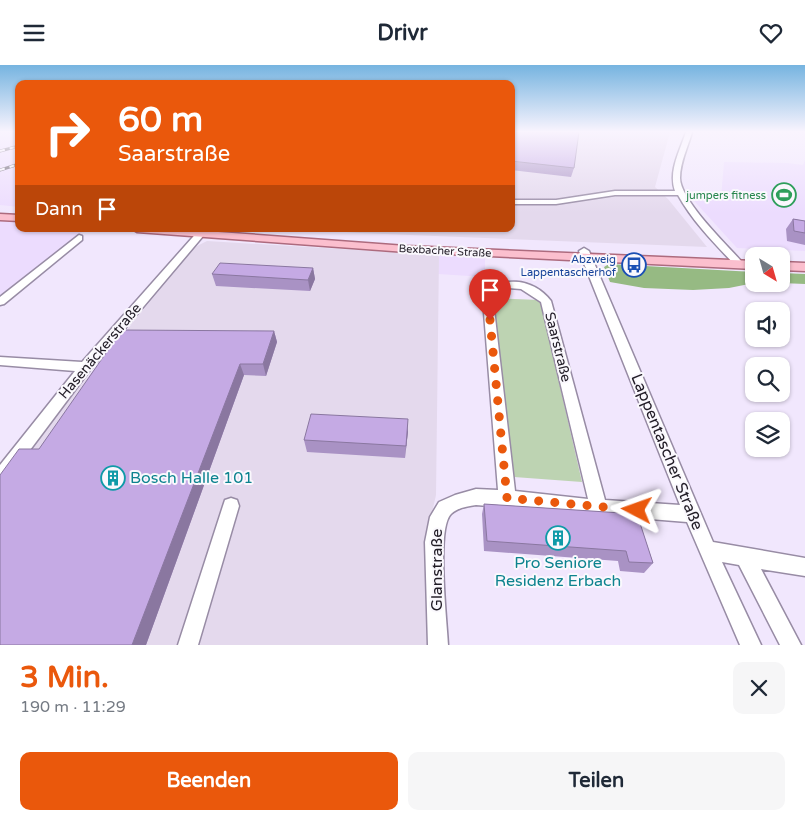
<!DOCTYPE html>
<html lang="de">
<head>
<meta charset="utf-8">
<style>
  :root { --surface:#fff; --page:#f6f6f7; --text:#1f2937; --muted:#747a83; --accent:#ea580c }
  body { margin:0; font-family:"Varela Round",sans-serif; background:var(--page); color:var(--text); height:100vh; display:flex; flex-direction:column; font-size:19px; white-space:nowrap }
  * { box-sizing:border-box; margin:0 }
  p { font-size:16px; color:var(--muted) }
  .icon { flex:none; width:28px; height:28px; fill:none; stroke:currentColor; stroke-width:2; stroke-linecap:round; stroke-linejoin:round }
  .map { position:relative; height:580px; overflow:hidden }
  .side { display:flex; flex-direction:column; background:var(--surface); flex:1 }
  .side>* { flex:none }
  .top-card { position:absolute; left:15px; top:15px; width:500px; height:152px; border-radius:10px; box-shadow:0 1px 4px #0004; background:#ea580c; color:#fff; overflow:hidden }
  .needle { width:32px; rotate:143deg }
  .fabs { position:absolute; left:745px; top:182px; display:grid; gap:10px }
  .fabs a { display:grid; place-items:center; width:45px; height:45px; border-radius:10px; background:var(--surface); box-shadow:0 1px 4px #0004; font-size:25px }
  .pin { position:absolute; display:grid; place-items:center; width:42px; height:42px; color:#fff; margin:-51px -21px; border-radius:50% 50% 50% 0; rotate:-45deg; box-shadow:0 0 5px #0007 }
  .pin .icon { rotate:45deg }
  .me { position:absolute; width:55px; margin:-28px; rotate:274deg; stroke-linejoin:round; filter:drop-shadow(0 0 4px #0008) }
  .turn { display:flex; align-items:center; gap:18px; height:105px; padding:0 20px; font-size:22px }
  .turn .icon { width:65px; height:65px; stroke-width:2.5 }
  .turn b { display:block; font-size:35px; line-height:42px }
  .then { display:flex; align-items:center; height:48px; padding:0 20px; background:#0003; gap:10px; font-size:19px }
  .round { display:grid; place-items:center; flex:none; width:52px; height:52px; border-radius:10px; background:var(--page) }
  .overview { display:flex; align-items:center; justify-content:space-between; height:85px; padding:0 20px }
  h1 { font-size:30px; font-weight:800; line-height:38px; color:var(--accent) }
  .primary-button { display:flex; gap:10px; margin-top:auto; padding:10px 20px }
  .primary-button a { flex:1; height:58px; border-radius:10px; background:var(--accent); color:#fff; font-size:20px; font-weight:800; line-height:58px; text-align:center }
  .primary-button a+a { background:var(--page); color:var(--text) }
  header { display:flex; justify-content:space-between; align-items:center; height:65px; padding:0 20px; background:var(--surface); font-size:22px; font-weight:800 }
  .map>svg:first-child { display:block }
  .built { fill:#ecdcfe }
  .industrial { fill:#e4d9ed }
  .green { fill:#bdd3b2 }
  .forest { fill:#96ba83 }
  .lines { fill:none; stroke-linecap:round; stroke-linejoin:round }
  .minor-casing { stroke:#988ca5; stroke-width:3 }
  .major-casing { stroke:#ad6b7e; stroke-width:3 }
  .minor { fill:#fff; fill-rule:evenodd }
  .major { fill:#fbbfce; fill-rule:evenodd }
  .rail-casing { stroke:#554f5c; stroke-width:3 }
  .rail { stroke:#faf8fd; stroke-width:2; stroke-dasharray:5; stroke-linecap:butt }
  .wall { fill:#a992c4 }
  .shaded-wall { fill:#8a77a0 }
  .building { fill:#c5aae4; stroke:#8a77a0 }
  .route { stroke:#ea580c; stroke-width:9; stroke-dasharray:0 16.2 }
  .labels { text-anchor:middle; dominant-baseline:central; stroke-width:4; stroke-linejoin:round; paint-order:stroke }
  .far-leisure-label { font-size:11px; fill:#27864d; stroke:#faf8fd; text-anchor:end }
  .far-street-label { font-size:11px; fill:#211c26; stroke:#faf8fd }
  .far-transit-label { font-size:11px; fill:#164399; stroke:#faf8fd; text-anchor:end }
  .street-label { font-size:14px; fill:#211c26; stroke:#faf8fd }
  .near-street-label { font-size:16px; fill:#211c26; stroke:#faf8fd }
  .near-culture-label { font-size:16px; fill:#0d838f; stroke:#faf8fd; text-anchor:start }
</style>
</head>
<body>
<header><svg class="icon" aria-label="menu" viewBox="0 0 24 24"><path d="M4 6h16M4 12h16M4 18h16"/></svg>Drivr<svg class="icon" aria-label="heart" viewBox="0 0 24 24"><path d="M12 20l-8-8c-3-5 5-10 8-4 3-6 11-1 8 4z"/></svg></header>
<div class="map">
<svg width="805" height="580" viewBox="0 0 805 580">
  <rect width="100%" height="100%" fill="#f1e7fd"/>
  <path class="built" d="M 0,67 L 19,67 L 19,142 L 0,140 Z
    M 805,95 L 805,186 L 737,183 L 686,127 L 721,133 L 724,97 L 787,98 L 803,100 Z
    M 0,156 L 19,158 L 19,164 L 86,164 L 0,232 Z
    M 439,190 L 485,192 L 485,212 L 438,209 Z"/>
  <path class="industrial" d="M 511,67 L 670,67 L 655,122 L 668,134 L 707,182 L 360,168 L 304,164 L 511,164 Z
    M 207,176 L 439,190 L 436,430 L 429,461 L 430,580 L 0,580 L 0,426 L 50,358 L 195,182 Z"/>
  <path class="green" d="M 493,233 L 540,235 L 582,417 L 514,412 Z"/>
  <path class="forest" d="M 609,199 L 754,207 L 754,218 L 729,223 L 693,225 L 644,223 L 610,217 L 604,202 Z
    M 781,208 L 805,209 L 805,219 L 781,218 Z"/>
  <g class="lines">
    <g class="minor-casing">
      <path id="minor" d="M 686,67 L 692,67 C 688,82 680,97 680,113 C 680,135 727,180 742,197 L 742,201 L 736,201 C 715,179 693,157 678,130 L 615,130 L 556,139 L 511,139 L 511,135 L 556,135 L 615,126 L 675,126 C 668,106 680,86 686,67 Z
        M 200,164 L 209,164 L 90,305 L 6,417 L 0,419 L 0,400 L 75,306 L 0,300 L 0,292 L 82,297 Z
        M 79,170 L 82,171 L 82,175 L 4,239 L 0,240 L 0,232 Z
        M 584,183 L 589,186 L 713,477 L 805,493 L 805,511 L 761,504 L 801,580 L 780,580 L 739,500 L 722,497 L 761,580 L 740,580 L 687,457 L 476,440 C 468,441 457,443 451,449 C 436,464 447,556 448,580 L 428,580 L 425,477 L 430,452 L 439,437 L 455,430 L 476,424 L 498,425 L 483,235 C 498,208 534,213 551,236 L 605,435 L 680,440 L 579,186 ZM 507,223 L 521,224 L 541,237 L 588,434 L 515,426 L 493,235 L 497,229 Z
        M 231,433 L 237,435 L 239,441 L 198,580 L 178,580 L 223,441 L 225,435 Z"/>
    </g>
    <g class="major-casing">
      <path id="major" d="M 0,149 L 19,150 L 19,156 L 0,155 Z
        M 132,164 L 177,164 L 406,181 L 754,196 L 754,204 L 406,187 L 137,167 Z
        M 781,197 L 805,198 L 805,206 L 781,205 Z"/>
    </g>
    <use href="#minor" class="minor"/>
    <use href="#major" class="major"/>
    <g class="rail-casing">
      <path id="rail" d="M 0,86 L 19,81
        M 0,105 L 19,99"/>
    </g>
    <use href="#rail" class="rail"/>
  </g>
  <path class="wall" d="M 511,67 L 574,103 L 571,112 L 511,105 Z
    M 793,154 L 805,156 L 805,180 L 787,176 L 786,164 Z
    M 313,203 L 315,214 L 310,226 L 216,221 L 212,209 Z
    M 274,266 L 277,277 L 266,311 L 244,310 L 146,580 L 0,580 L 39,384 Z
    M 408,366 L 405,393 L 307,387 L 304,375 Z
    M 484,439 L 637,449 L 653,498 L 644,508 L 620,506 L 618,496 L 484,486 L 482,449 Z"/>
  <path class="shaded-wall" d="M 313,203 L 315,214 L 310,226 L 308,215 Z
    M 274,266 L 277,277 L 266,311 L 263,299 Z
    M 240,299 L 244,310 L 146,580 L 132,580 Z
    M 408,354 L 408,366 L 405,393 L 406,381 Z"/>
  <path class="building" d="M 511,67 L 579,67 L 574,103 L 511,96 Z
    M 793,154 L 805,156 L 805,168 L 794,166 Z
    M 220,198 L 313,203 L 308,215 L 212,209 Z
    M 122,265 L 274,266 L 263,299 L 240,299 L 132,580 L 0,580 L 0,410 L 19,384 L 39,384 Z
    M 311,349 L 408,354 L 406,381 L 304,375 Z
    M 484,439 L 637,449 L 653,498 L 629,497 L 626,486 L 487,476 Z"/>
  <linearGradient id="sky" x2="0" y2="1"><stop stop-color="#76b4e0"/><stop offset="0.45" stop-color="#f9f4fe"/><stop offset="1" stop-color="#f9f4fe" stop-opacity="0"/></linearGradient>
  <rect width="805" height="148" fill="url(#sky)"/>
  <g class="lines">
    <path class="route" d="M 490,255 L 507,433 L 637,445"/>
  </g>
  <defs>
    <g id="stadium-ring" transform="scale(1.25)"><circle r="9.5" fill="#faf8fd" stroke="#2e9e5b" stroke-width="1.5"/><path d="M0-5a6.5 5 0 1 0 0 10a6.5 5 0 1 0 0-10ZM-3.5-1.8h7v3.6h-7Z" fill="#2e9e5b"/></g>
    <g id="bus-ring" transform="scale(1.25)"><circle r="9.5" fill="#faf8fd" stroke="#1a4fb4" stroke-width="1.5"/><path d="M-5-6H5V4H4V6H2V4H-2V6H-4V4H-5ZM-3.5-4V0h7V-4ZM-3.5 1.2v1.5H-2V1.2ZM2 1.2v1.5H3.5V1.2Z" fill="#1a4fb4"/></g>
    <g id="building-ring" transform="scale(1.25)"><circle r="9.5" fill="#faf8fd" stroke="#0f9aa8" stroke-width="1.5"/><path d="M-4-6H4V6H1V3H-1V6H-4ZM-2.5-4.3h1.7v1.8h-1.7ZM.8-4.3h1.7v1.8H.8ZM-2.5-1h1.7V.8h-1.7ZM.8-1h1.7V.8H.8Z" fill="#0f9aa8"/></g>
  </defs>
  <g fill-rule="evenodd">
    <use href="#stadium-ring" x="784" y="130"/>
    <use href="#bus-ring" x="634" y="200"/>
    <use href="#building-ring" x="113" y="413"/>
    <use href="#building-ring" x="558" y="473"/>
  </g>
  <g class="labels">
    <g class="far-leisure-label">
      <text x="766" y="130">jumpers fitness</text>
    </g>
    <g class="far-street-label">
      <text transform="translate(445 186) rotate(3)">Bexbacher Straße</text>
    </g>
    <g class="far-transit-label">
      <text x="616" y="194">Abzweig<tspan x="616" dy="13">Lappentascherhof</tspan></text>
    </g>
    <g class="street-label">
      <text transform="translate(558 282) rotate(76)">Saarstraße</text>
      <text transform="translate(100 286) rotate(-50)">Hasenäckerstraße</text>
    </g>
    <g class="near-street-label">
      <text transform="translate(667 387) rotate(68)">Lappentascher Straße</text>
      <text transform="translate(437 505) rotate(-90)">Glanstraße</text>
    </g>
    <g class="near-culture-label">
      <text x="130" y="413">Bosch Halle 101</text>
      <text x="558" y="498" text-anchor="middle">Pro Seniore<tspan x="558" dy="18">Residenz Erbach</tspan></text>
    </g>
  </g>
</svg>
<div class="fabs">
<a><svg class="needle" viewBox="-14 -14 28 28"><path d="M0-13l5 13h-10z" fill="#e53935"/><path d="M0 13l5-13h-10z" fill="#747a83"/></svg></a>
<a><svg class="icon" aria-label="sound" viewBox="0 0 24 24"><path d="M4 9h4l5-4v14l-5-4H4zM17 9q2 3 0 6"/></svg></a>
<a><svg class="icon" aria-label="search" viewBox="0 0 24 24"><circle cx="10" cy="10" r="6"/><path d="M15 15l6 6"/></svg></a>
<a><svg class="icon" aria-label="layers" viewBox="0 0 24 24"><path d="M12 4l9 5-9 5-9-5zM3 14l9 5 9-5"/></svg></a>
</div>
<div class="pin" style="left:490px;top:255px;background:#d93025"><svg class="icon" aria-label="arrive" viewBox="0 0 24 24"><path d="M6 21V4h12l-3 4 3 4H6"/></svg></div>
<svg class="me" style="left:637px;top:445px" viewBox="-20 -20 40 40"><path d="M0-17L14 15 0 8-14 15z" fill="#ea580c" stroke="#fff" stroke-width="4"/></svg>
<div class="top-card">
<div class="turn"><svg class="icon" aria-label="right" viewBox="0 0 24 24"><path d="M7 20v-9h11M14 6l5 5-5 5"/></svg><div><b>60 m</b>Saarstraße</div></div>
<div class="then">Dann<svg class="icon" aria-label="arrive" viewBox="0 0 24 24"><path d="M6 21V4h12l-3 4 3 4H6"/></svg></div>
</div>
</div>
<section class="side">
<div class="overview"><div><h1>3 Min.</h1><p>190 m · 11:29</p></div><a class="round"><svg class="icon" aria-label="close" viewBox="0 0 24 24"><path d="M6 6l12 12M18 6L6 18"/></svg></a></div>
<div class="primary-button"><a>Beenden</a><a>Teilen</a></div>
</section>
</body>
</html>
